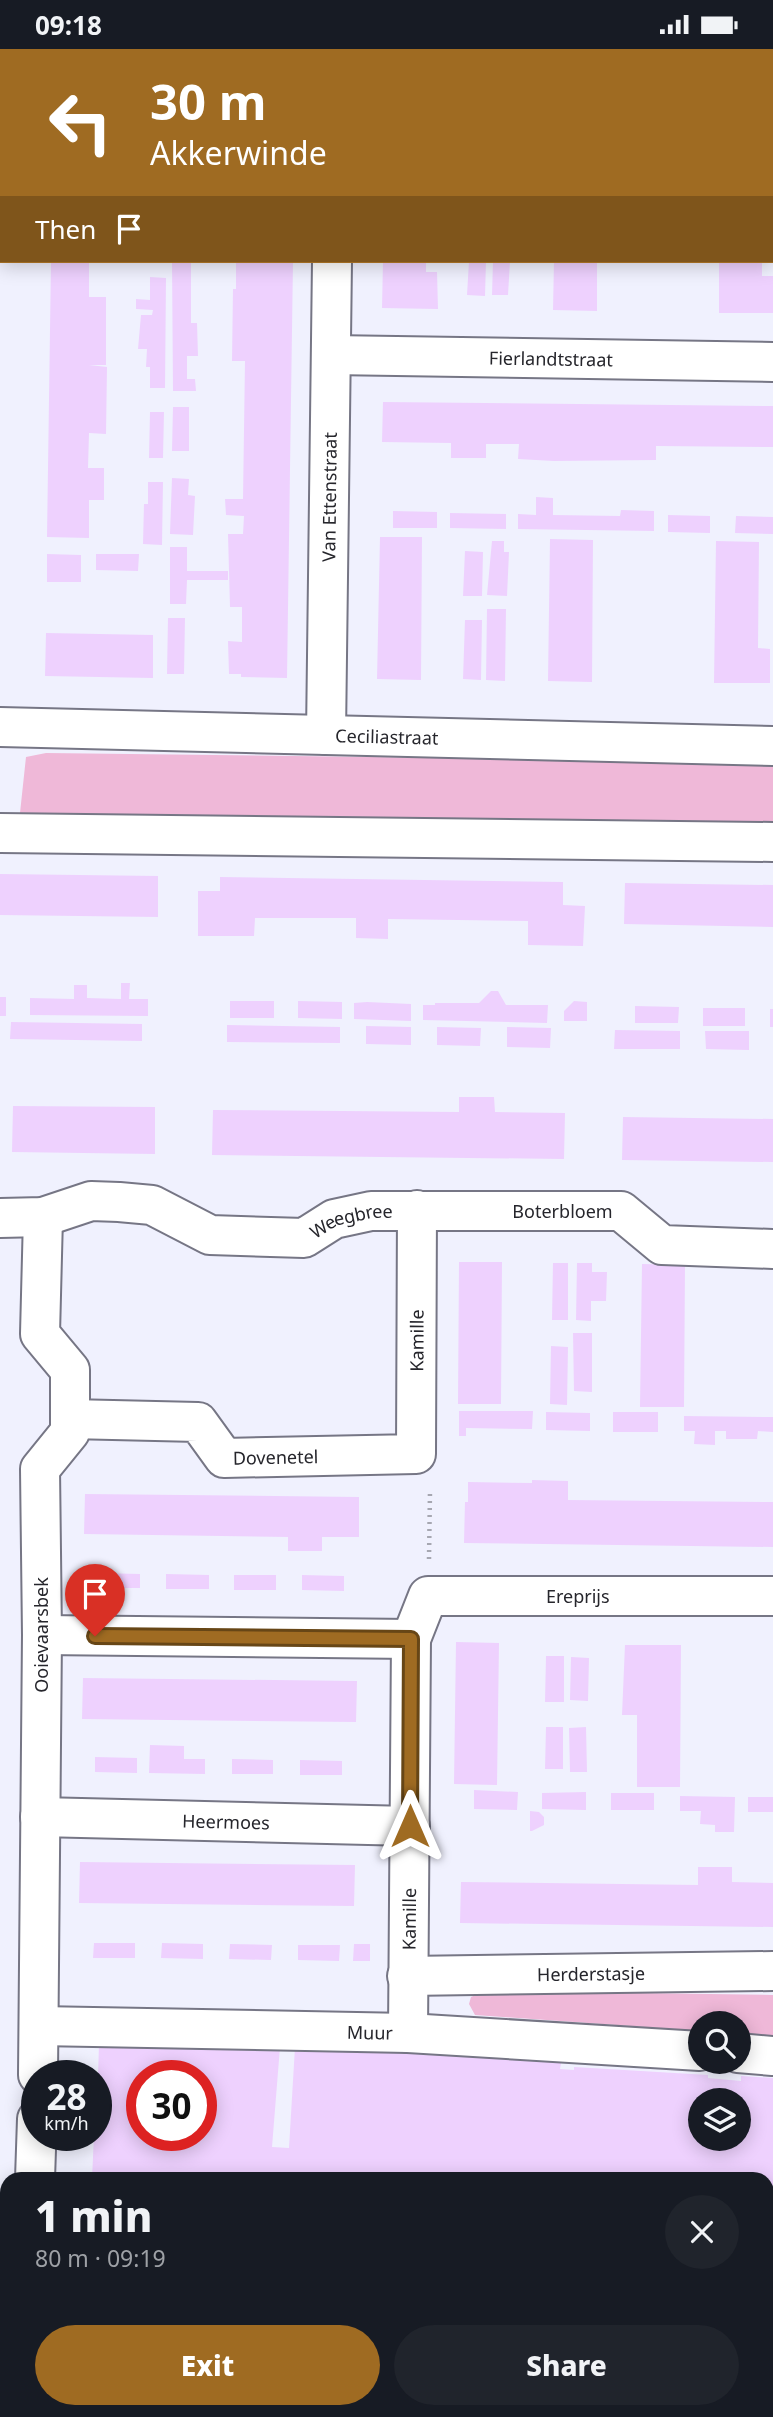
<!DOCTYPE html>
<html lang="en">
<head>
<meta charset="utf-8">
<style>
  :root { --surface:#171b24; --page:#20242c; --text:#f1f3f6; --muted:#9ea1a6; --accent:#9f6b22 }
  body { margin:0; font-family:"Noto Sans",sans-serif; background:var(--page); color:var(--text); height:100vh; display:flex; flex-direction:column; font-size:26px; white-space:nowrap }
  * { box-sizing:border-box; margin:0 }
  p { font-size:23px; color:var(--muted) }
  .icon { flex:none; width:38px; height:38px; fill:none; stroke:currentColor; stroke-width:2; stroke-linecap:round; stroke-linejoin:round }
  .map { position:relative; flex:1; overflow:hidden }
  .drawer { position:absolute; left:0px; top:2123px; width:774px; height:247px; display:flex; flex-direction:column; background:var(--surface); border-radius:21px 21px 0 0; box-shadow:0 4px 18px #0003 }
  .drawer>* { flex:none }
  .hud { position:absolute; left:0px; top:0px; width:774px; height:214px; box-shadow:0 4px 18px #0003; background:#9f6b22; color:#fff; overflow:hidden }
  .fabs { position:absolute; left:688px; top:1962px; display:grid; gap:14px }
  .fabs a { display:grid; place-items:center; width:63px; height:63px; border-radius:50%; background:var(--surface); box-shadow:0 4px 18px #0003; font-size:35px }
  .speed { position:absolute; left:21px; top:2011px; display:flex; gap:14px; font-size:35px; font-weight:700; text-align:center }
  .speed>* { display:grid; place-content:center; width:91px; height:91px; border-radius:50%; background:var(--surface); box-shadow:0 4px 18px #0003; line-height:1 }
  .speed small { font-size:18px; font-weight:400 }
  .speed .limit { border:10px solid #d22; background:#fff; color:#111 }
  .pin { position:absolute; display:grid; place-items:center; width:60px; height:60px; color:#fff; margin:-72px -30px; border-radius:50% 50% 50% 0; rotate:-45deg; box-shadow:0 0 7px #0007 }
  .pin .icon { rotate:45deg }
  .me { position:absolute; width:77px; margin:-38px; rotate:0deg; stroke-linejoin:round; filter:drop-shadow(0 0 5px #0008) }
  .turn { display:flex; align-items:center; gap:24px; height:147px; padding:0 35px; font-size:32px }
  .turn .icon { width:91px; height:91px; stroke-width:2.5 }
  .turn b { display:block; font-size:49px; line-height:60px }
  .then { display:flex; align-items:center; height:66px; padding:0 35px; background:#0003; gap:14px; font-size:26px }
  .round { display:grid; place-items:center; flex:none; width:74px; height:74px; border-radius:37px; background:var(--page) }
  .summary { display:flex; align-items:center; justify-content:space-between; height:119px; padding:0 35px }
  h1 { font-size:42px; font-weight:800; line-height:52px }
  .action { display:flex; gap:14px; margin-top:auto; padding:14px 35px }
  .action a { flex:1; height:80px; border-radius:42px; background:var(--accent); color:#fff; font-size:28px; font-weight:800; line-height:80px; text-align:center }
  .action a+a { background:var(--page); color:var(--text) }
  .status { display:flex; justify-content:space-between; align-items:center; height:49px; padding:0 35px; background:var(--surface); direction:ltr }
  .status svg { height:19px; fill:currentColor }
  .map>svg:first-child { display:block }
  .green { fill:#efb8d8 }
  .building { fill:#eed1fe; fill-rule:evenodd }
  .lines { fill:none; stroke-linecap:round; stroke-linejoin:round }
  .minor-casing { stroke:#767685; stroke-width:42 }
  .secondary-casing { stroke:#767685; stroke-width:42 }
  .path { stroke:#a6a7b1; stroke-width:4.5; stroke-dasharray:2 5; stroke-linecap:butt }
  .minor { stroke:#fff; stroke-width:38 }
  .secondary { stroke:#fff; stroke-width:38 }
  .route-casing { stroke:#674616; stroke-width:18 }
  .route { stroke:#9f6b22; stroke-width:12 }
  .labels { text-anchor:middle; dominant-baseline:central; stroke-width:5; stroke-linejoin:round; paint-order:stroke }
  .street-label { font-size:18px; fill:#26262c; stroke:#fff }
</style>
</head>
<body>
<div class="status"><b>09:18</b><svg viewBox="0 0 49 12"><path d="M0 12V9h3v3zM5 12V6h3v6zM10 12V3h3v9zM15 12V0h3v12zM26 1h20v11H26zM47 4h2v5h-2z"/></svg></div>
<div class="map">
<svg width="773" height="2368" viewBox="0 0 773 2368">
  <rect width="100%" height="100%" fill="#f0f1fe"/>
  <path class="green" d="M 46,704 L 773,713 L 773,774 L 36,768 L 20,764 L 26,708 Z
    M 486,1942 L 773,1946 L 773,1987 L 739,1985 L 738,1974 L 700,1974 L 700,1982 L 475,1966 L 469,1955 L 471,1948 Z"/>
  <path class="building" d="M 51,212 L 89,212 L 89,248 L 106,248 L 106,316 L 89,316 L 107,318 L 106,385 L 89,384 L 88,419 L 104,419 L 104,451 L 89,451 L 89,489 L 47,488 Z
    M 172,212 L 191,212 L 191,274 L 197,274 L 198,307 L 187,307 L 187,330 L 195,330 L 196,342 L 173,342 Z
    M 236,212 L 293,212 L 287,629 L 241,628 L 241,625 L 229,625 L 228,592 L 242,593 L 242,558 L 230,558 L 228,485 L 243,485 L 244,467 L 226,466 L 225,450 L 243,450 L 245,312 L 232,312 L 233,240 L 236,240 Z
    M 383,212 L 426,212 L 426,223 L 437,223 L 438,260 L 382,259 Z
    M 469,212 L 486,212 L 485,247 L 467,246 Z
    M 493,212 L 510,212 L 508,246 L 492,246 Z
    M 554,212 L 597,212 L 597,262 L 553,261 Z
    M 719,212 L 762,212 L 762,227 L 773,227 L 773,264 L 719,264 Z
    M 150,228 L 166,229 L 165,339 L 150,339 L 150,318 L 146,318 L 147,300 L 138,300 L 141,266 L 152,266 L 153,261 L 136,260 L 136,250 L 150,251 Z
    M 383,353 L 773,357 L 773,398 L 656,397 L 656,411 L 554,412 L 518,410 L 519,395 L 486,395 L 486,409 L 451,409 L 451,394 L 382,393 Z
    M 173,358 L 189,358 L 189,402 L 172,402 Z
    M 150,363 L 164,363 L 163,409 L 149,409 Z
    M 172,429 L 189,430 L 188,446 L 195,447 L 193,486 L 170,485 Z
    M 148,433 L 163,433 L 162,496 L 143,495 L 144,455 L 148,455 Z
    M 536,448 L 553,449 L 553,466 L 620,467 L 621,461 L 654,462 L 654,482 L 518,480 L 518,465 L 536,466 Z
    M 393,462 L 437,463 L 437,479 L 393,479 Z
    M 450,464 L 506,465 L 506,480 L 450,479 Z
    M 668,466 L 710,467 L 710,484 L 668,483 Z
    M 736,467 L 773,468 L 773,485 L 735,484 Z
    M 380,488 L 422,488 L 421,631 L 377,630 Z
    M 550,490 L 593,491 L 592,633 L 548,632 Z
    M 492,492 L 504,492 L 504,503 L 509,503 L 507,547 L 487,546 Z
    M 716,492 L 759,493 L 758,599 L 770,600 L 770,634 L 714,634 Z
    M 170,498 L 187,498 L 187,522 L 228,522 L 228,531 L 187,531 L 186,555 L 170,555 Z
    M 465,502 L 483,503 L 482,547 L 463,547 Z
    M 47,505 L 81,506 L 81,533 L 47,533 Z
    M 96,505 L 139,505 L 138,522 L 96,521 Z
    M 487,560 L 506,560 L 505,632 L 486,631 Z
    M 168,569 L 185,569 L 184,625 L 167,625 Z
    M 465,571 L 482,571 L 481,631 L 463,630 Z
    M 46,584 L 153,586 L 153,629 L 45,627 Z
    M 0,825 L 158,827 L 158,868 L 0,866 Z
    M 220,828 L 563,833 L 563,856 L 585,857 L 583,897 L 528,896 L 528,872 L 388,870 L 388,890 L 356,889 L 356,869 L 255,869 L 254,887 L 198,887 L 198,842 L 220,842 Z
    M 625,834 L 773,836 L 773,878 L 624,875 Z
    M 121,934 L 130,934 L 129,950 L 148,950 L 148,967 L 30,966 L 30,949 L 74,950 L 74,936 L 87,936 L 87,949 L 121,950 Z
    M 491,942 L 498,942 L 506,956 L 548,956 L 547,974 L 423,971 L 423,956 L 435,956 L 435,954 L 479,954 Z
    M 0,948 L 6,948 L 6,967 L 0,967 Z
    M 230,952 L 274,952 L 274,969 L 230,969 Z
    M 298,952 L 342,953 L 342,970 L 298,969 Z
    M 574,952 L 587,953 L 587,972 L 564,972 L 564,962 Z
    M 367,953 L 411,955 L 411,972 L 354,970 L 354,954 Z
    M 635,957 L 679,958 L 678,974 L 635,974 Z
    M 703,959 L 745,959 L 745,977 L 703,977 Z
    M 770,960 L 773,960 L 773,978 L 770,978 Z
    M 11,973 L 142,975 L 142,992 L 10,990 Z
    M 227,976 L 340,978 L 340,994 L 227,993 Z
    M 366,977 L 411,978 L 411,996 L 366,995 Z
    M 437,978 L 481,979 L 480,997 L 437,996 Z
    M 507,978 L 551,979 L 550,999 L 507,998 Z
    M 615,981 L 680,982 L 680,1000 L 614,1000 Z
    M 705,982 L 749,982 L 749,1001 L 706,1000 Z
    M 459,1048 L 494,1048 L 495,1063 L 565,1064 L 564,1110 L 212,1106 L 213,1061 L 459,1063 Z
    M 13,1057 L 155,1058 L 155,1105 L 12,1103 Z
    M 623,1068 L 773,1070 L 773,1113 L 622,1111 Z
    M 459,1213 L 502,1213 L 501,1355 L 458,1355 Z
    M 553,1214 L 568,1214 L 568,1271 L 552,1271 Z
    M 577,1214 L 592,1214 L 592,1223 L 607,1223 L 606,1252 L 591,1252 L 591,1272 L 576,1271 Z
    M 642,1215 L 685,1216 L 684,1358 L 640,1358 Z
    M 573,1284 L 592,1284 L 592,1343 L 574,1342 Z
    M 551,1297 L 568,1298 L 567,1356 L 550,1355 Z
    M 459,1362 L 533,1362 L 532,1380 L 466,1379 L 466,1387 L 459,1387 Z
    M 546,1363 L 590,1364 L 590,1382 L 546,1381 Z
    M 613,1363 L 658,1363 L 658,1383 L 613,1383 Z
    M 684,1367 L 773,1368 L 773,1383 L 758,1382 L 757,1390 L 726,1390 L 726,1382 L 715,1382 L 715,1396 L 694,1395 L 695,1382 L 684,1382 Z
    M 532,1431 L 568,1432 L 568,1451 L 773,1453 L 773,1498 L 464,1494 L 465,1453 L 468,1453 L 468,1433 L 532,1434 Z
    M 85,1445 L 359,1448 L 359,1488 L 322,1488 L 322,1502 L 288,1502 L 288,1488 L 84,1485 Z
    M 98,1524 L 140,1525 L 140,1539 L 98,1539 Z
    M 166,1525 L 209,1526 L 209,1540 L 166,1540 Z
    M 234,1526 L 276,1526 L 276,1541 L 234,1541 Z
    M 302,1526 L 344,1527 L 344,1542 L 302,1541 Z
    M 456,1593 L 499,1594 L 497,1736 L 454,1735 Z
    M 625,1596 L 681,1596 L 680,1738 L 637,1738 L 637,1666 L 622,1666 Z
    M 546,1607 L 564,1607 L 564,1653 L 545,1653 Z
    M 571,1608 L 589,1609 L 588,1652 L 570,1651 Z
    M 83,1629 L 357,1632 L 356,1673 L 82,1670 Z
    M 546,1678 L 563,1678 L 563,1720 L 545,1720 Z
    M 586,1678 L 587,1723 L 570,1723 L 569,1679 Z
    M 150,1696 L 184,1697 L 184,1710 L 205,1710 L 205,1725 L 149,1724 Z
    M 95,1708 L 137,1709 L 137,1724 L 95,1723 Z
    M 232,1710 L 273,1711 L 273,1725 L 232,1725 Z
    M 300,1711 L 342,1712 L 342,1726 L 300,1726 Z
    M 474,1741 L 518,1743 L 517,1761 L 474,1760 Z
    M 586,1743 L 586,1761 L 542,1760 L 542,1744 Z
    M 611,1744 L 654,1744 L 654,1761 L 611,1761 Z
    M 680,1747 L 735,1748 L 734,1783 L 715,1783 L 715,1776 L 700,1775 L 701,1762 L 680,1762 Z
    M 748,1748 L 773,1748 L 773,1763 L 748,1763 Z
    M 530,1762 L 539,1763 L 544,1768 L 544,1776 L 532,1782 L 530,1782 Z
    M 80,1813 L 355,1816 L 354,1857 L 79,1854 Z
    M 698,1818 L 732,1818 L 732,1833 L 773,1834 L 773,1878 L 460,1874 L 461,1833 L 698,1836 Z
    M 94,1894 L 135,1894 L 135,1909 L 93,1909 Z
    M 162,1894 L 203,1895 L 203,1910 L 161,1909 Z
    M 230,1895 L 272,1896 L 271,1911 L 229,1910 Z
    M 354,1895 L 370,1895 L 370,1912 L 353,1912 Z
    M 298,1896 L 340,1896 L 339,1912 L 298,1911 Z
    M 99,1996 L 280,1998 L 272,2098 L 289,2099 L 295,1998 L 562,2009 L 560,2020 L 574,2021 L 574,2018 L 708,2026 L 708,2029 L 741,2032 L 741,2027 L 773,2029 L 773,2199 L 766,2199 L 766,2130 L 92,2130 L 94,2086 L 96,2086 ZM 142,2026 L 201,2026 L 201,2086 L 142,2086 ZM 700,2051 L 738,2051 L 738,2090 L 700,2090 Z
    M 461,2362 L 484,2362 L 483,2367 L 461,2366 Z"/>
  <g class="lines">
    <g class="minor-casing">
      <g id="minor">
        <path d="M 335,2 L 335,0"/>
        <path d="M 0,10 L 0,0"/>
        <path id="s1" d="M 331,306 L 773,313"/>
        <path id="s2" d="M 0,678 L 773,697"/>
        <path id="s3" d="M 326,686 L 332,212"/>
        <path d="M 0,784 L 773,793"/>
        <path id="s4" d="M 0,1169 L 43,1168 L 91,1152 L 119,1153 L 152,1156 L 210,1186 L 304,1189 L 334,1170 L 371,1162 L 621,1162 L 662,1196 L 773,1200"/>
        <path id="s5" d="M 70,1370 L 198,1373 L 224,1409 L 416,1405 L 417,1161"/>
        <path d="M 42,1586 L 411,1590"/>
        <path id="s6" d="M 40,1768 L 410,1777"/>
        <path id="s7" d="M 407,1927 L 773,1922"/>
        <path id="s8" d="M 39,1977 L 408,1984 L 700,2002"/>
        <path id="s9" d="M 408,1984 L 411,1590 L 428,1547 L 773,1547"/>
        <path d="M 738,2004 L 773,2007"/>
        <path d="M 38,2026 L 42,1586 L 40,1420 L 70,1383 L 70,1321 L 40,1285 L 43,1168"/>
        <path d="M 35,2130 L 37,2070"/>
        <path d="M 0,2185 L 7,2185"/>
        <path d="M 766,2233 L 773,2234"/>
        <path d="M 0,2279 L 7,2259"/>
      </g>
    </g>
    <g class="secondary-casing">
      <path id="secondary" d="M 0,2361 L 7,2361
        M 39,2362 L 142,2368"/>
    </g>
    <path class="path" d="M 429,1510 L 430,1442
      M 607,2362 L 686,2368"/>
    <use href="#minor" class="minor"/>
    <use href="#secondary" class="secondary"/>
  </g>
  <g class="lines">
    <g class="route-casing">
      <path id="route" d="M 95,1587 L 411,1590 L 410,1777"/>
    </g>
    <use href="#route" class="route"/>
  </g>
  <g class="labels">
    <g class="street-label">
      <text stroke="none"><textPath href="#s1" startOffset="220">Fierlandtstraat</textPath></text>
      <text stroke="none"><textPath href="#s3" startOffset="238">Van Ettenstraat</textPath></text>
      <text stroke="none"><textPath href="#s2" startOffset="387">Ceciliastraat</textPath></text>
      <text stroke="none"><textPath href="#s4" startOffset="579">Boterbloem</textPath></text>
      <text stroke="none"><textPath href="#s4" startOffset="366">Weegbree</textPath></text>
      <text stroke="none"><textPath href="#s5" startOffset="478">Kamille</textPath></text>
      <text stroke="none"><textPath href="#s5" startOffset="224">Dovenetel</textPath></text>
      <text stroke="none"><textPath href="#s9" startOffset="590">Ereprijs</textPath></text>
      <text transform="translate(41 1586) rotate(-90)">Ooievaarsbek</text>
      <text stroke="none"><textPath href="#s6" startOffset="186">Heermoes</textPath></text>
      <text stroke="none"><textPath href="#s9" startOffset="114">Kamille</textPath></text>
      <text stroke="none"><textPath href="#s7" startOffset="184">Herderstasje</textPath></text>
      <text stroke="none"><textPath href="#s8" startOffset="331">Muur</textPath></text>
    </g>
  </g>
</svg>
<div class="fabs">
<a><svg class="icon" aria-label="search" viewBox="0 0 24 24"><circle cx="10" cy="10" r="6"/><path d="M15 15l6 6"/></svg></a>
<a><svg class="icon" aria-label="layers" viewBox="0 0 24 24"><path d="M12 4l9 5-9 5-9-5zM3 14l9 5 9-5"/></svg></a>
</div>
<div class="speed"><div>28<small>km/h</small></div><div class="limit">30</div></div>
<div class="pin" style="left:95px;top:1587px;background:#d93025"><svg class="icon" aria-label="arrive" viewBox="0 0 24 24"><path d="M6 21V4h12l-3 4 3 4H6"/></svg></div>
<svg class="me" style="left:410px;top:1777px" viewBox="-20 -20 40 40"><path d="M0-17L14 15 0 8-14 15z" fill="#9f6b22" stroke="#fff" stroke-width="4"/></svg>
<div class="hud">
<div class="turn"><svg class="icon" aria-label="left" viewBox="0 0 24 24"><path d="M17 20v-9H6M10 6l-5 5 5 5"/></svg><div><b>30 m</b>Akkerwinde</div></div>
<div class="then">Then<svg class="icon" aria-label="arrive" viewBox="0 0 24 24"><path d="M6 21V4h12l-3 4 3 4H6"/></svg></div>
</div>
<section class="drawer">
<div class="summary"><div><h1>1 min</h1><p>80 m · 09:19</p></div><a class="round"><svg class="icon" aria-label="close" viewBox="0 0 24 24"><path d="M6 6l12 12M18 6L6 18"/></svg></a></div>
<div class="action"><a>Exit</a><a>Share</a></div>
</section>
</div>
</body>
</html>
